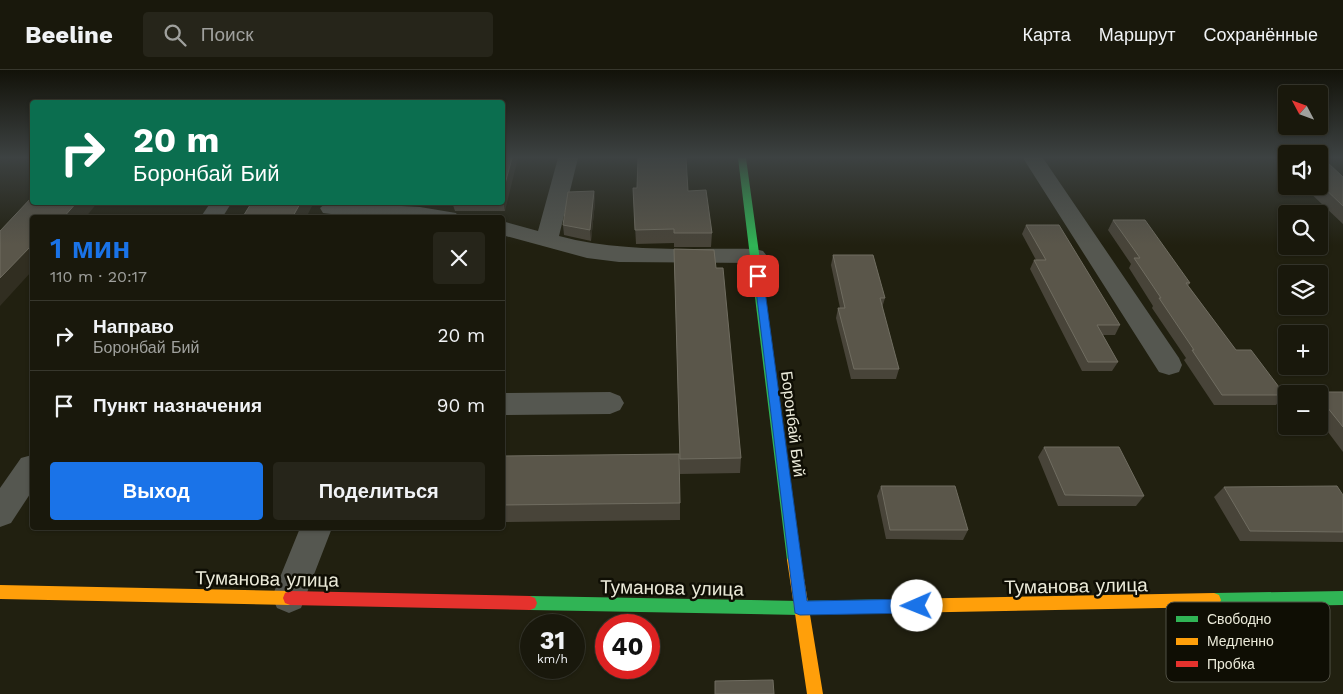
<!DOCTYPE html>
<html lang="ru">
<head>
<meta charset="utf-8">
<style>
  :root { --surface:#19180c; --page:#26251a; --text:#f1f3f6; --muted:#9fa09d; --line:#37372d; --accent:#1a73e8 }
  body { margin:0; font-family:"Work Sans",sans-serif; background:var(--page); color:var(--text); height:100vh; display:flex; flex-direction:column; font-size:19px; white-space:nowrap }
  * { box-sizing:border-box; margin:0 }
  p { font-size:16px; color:var(--muted) }
  .icon { flex:none; width:28px; height:28px; fill:none; stroke:currentColor; stroke-width:2; stroke-linecap:round; stroke-linejoin:round }
  .map { position:relative; flex:1; overflow:hidden }
  .drawer { position:absolute; left:30px; top:145px; width:475px; height:315px; display:flex; flex-direction:column; background:var(--surface); border-radius:5px; box-shadow:0 1px 4px #0004,0 0 0 1px var(--line) }
  .drawer>* { flex:none }
  .hud { position:absolute; left:30px; top:30px; width:475px; height:105px; border-radius:5px; box-shadow:0 1px 4px #0004,0 0 0 1px var(--line); background:#0b6e4f; color:#fff; overflow:hidden }
  .needle { width:32px; rotate:311deg }
  .tools { position:absolute; left:1278px; top:15px; display:grid; gap:10px }
  .tools a { display:grid; place-items:center; width:50px; height:50px; border-radius:5px; background:var(--surface); box-shadow:0 1px 4px #0004,0 0 0 1px var(--line); font-size:25px }
  .speed { position:absolute; left:520px; top:544px; display:flex; gap:10px; font-size:25px; font-weight:700; text-align:center }
  .speed>* { display:grid; place-content:center; width:65px; height:65px; border-radius:50%; background:var(--surface); box-shadow:0 1px 4px #0004,0 0 0 1px var(--line); line-height:1 }
  .speed small { font-size:12px; font-weight:400 }
  .speed .limit { border:8px solid #d22; background:#fff; color:#111 }
  .pin { position:absolute; display:grid; place-items:center; width:42px; height:42px; color:#fff; margin:-21px; border-radius:10px; box-shadow:0 2px 8px #0006 }
  .me { position:absolute; width:55px; margin:-28px; rotate:269deg; stroke-linejoin:round; filter:drop-shadow(0 0 4px #0008) }
  .turn { display:flex; align-items:center; gap:18px; height:105px; padding:0 20px; font-size:22px }
  .turn .icon { width:65px; height:65px; stroke-width:2.5 }
  .turn b { display:block; font-size:35px; line-height:42px }
  .round { display:grid; place-items:center; flex:none; width:52px; height:52px; border-radius:5px; background:var(--page) }
  .headline { display:flex; align-items:center; justify-content:space-between; height:85px; padding:0 20px }
  h1 { font-size:30px; font-weight:600; line-height:38px; color:var(--accent) }
  .primary-button { display:flex; gap:10px; margin-top:auto; padding:10px 20px }
  .primary-button a { flex:1; height:58px; border-radius:5px; background:var(--accent); color:#fff; font-size:20px; font-weight:600; line-height:58px; text-align:center }
  .primary-button a+a { background:var(--page); color:var(--text) }
  ul { padding:0; list-style:none }
  li { display:flex; align-items:center; gap:15px; height:70px; padding:0 20px; border-top:1px solid var(--line) }
  li div { flex:1 }
  li b { display:block; font-size:19px }
  li em { font-style:normal }
  header { display:flex; align-items:center; gap:30px; box-sizing:border-box; height:70px; padding:0 25px; background:var(--surface); border-bottom:1px solid var(--line) }
  header strong { font-size:24px }
  nav { display:flex; gap:28px; margin-inline-start:auto; font-size:18px }
  .search { width:350px; height:45px; background:var(--page); display:flex; align-items:center; gap:12px; box-sizing:border-box; padding:0 18px; border-radius:5px; color:var(--muted); font-size:19px }
  .map>svg:first-child { display:block }
  .lines { fill:none; stroke-linecap:round; stroke-linejoin:round }
  .street { fill:#555750; fill-rule:evenodd }
  .fast { fill:#30b455; fill-rule:evenodd }
  .slow { fill:#ff9f0a; fill-rule:evenodd }
  .jam { fill:#e5322d; fill-rule:evenodd }
  .wall { fill:#484439 }
  .shaded-wall { fill:#312e21 }
  .building { fill:#5a564a; stroke:#706d61 }
  .route { fill:#1a73e8; stroke:#114b97 }
  .labels { text-anchor:middle; dominant-baseline:central; stroke-width:5; stroke-linejoin:round; paint-order:stroke }
  .street-label { font-size:16px; fill:#ebead9; stroke:#0f0e04 }
  .near-street-label { font-size:19px; fill:#ebead9; stroke:#0f0e04 }
  .key { fill:#0f0e04; stroke:#515044; stroke-width:1 }
  .key-label { font-size:14px; fill:#ebead9 }
</style>
</head>
<body>
<header>
<strong>Beeline</strong>
<div class="search"><svg class="icon" aria-label="search" viewBox="0 0 24 24"><circle cx="10" cy="10" r="6"/><path d="M15 15l6 6"/></svg>Поиск</div>
<nav><a>Карта</a><a>Маршрут</a><a>Сохранённые</a></nav>
</header>
<div class="map">
<svg width="1343" height="624" viewBox="0 0 1343 624">
  <rect width="100%" height="100%" fill="#212010"/>
  <g class="lines">
    <path class="street" d="M 558,88 L 578,88 L 559,166 C 623,183 690,178 755,179 L 763,181 L 767,186 L 763,191 L 755,193 L 619,192 L 587,188 L 502,165 L 502,151 L 538,161 Z
      M 1023,88 L 1043,88 L 1179,288 L 1182,295 L 1179,302 L 1169,305 L 1159,302 Z
      M 211,132 L 232,132 L 222,148 L 200,148 Z
      M 327,132 L 420,137 L 456,143 L 459,148 L 385,148 L 331,144 L 323,143 L 320,138 Z
      M 610,322 L 620,326 L 624,333 L 620,340 L 610,344 L 502,345 L 502,323 Z
      M 32,385 L 32,421 L 11,453 L 0,457 L 0,418 L 21,388 Z
      M 300,458 L 332,458 L 301,538 L 289,543 L 277,538 L 272,527 Z"/>
    <path class="fast" d="M 738,88 L 746,88 L 801,490 L 799,494 L 794,496 L 789,494 L 787,490 Z
      M 1343,521 L 1343,535 L 1214,537 L 1209,535 L 1207,530 L 1209,525 L 1214,523 Z
      M 530,526 L 800,531 L 898,529 L 903,531 L 905,536 L 903,541 L 898,543 L 800,545 L 530,540 L 525,538 L 523,533 L 525,528 Z"/>
    <path class="slow" d="M 794,484 L 799,486 L 801,490 L 823,624 L 807,624 L 787,490 L 789,486 Z
      M 0,515 L 290,521 L 295,523 L 297,528 L 295,533 L 290,535 L 0,529 Z
      M 1214,523 L 1219,525 L 1221,530 L 1219,535 L 1214,537 L 898,543 L 893,541 L 891,536 L 893,531 L 898,529 Z"/>
    <path class="jam" d="M 290,521 L 530,526 L 535,528 L 537,533 L 535,538 L 530,540 L 290,535 L 285,533 L 283,528 L 285,523 Z"/>
  </g>
  <path class="wall" d="M 502,88 L 505,141 L 455,141 L 452,132 L 502,132 Z
    M 1319,101 L 1343,107 L 1343,154 L 1305,118 L 1306,116 L 1319,116 Z
    M 633,118 L 688,121 L 712,163 L 711,177 L 674,177 L 674,173 L 636,174 Z
    M 594,121 L 595,132 L 591,171 L 564,165 L 563,155 Z
    M 1113,150 L 1190,213 L 1188,216 L 1236,280 L 1285,325 L 1276,335 L 1214,335 L 1184,290 L 1186,288 L 1152,238 L 1153,236 L 1129,198 L 1131,194 L 1108,160 Z
    M 1026,155 L 1120,255 L 1115,265 L 1103,265 L 1118,292 L 1112,301 L 1082,301 L 1030,199 L 1034,190 L 1036,190 L 1022,164 Z
    M 674,179 L 741,388 L 740,403 L 680,404 Z
    M 833,185 L 885,228 L 882,238 L 899,299 L 896,309 L 851,309 L 836,248 L 838,238 L 840,238 L 831,195 Z
    M 1315,322 L 1343,322 L 1343,382 L 1319,350 L 1319,324 L 1314,324 Z
    M 1044,377 L 1144,426 L 1136,436 L 1058,436 L 1038,387 Z
    M 502,386 L 680,433 L 680,450 L 502,452 Z
    M 881,416 L 968,460 L 963,470 L 886,469 L 877,426 Z
    M 1224,417 L 1343,425 L 1343,472 L 1240,471 L 1214,427 Z"/>
  <path class="shaded-wall" d="M 512,88 L 518,88 L 505,141 L 502,125 Z
    M 594,121 L 595,132 L 591,171 L 590,160 Z
    M 77,132 L 98,132 L 85,148 L 63,148 Z
    M 301,132 L 314,132 L 306,148 L 292,148 Z
    M 32,175 L 32,201 L 0,236 L 0,208 Z"/>
  <path class="building" d="M 502,88 L 512,88 L 502,125 Z
    M 638,88 L 686,88 L 688,121 L 706,120 L 712,163 L 674,163 L 674,159 L 635,160 L 633,118 L 637,118 Z
    M 1327,92 L 1343,107 L 1343,136 L 1319,113 L 1319,101 Z
    M 594,121 L 590,160 L 563,155 L 568,122 Z
    M 32,127 L 32,132 L 77,132 L 63,148 L 32,148 L 32,175 L 0,208 L 0,161 Z
    M 252,132 L 301,132 L 292,148 L 242,148 Z
    M 1113,150 L 1145,150 L 1190,213 L 1186,213 L 1236,280 L 1251,280 L 1285,325 L 1222,325 L 1192,280 L 1194,280 L 1159,228 L 1161,228 L 1134,188 L 1140,188 Z
    M 1026,155 L 1059,155 L 1120,255 L 1097,255 L 1118,292 L 1088,292 L 1034,190 L 1046,190 Z
    M 674,179 L 714,180 L 716,198 L 723,198 L 741,388 L 680,389 Z
    M 833,185 L 873,185 L 885,228 L 880,228 L 899,299 L 854,299 L 838,238 L 845,238 Z
    M 1315,322 L 1343,322 L 1343,357 L 1319,327 L 1319,324 L 1317,324 Z
    M 1044,377 L 1119,377 L 1144,426 L 1065,425 Z
    M 679,384 L 680,433 L 502,435 L 502,386 Z
    M 881,416 L 955,416 L 968,460 L 890,460 Z
    M 1337,416 L 1343,425 L 1343,462 L 1250,461 L 1224,417 Z
    M 773,610 L 774,624 L 715,624 L 715,611 Z"/>
  <linearGradient id="sky" x2="0" y2="1"><stop stop-color="#121209"/><stop offset="0.5" stop-color="#3d4242"/><stop offset="1" stop-color="#3d4242" stop-opacity="0"/></linearGradient>
  <rect width="1343" height="175" fill="url(#sky)"/>
  <path class="route" d="M 754,203 L 761,203 L 763,206 L 807,531 L 917,529 L 922,531 L 924,536 L 922,541 L 917,543 L 800,545 L 795,543 Z"/>
  <g class="labels">
    <g class="street-label">
      <text transform="translate(793 354) rotate(83)">Боронбай Бий</text>
    </g>
    <g class="near-street-label">
      <text transform="translate(267 509) rotate(1)">Туманова улица</text>
      <text transform="translate(1076 516) rotate(-1)">Туманова улица</text>
      <text transform="translate(672 518) rotate(1)">Туманова улица</text>
    </g>
  </g>
  <rect x="1166" y="532" width="164" height="80" rx="8" class="key"/>
  <rect x="1176" y="546" width="22" height="6" fill="#30b455"/>
  <rect x="1176" y="568" width="22" height="7" fill="#ff9f0a"/>
  <rect x="1176" y="591" width="22" height="6" fill="#e5322d"/>
  <g class="key-label">
    <text x="1207" y="554">Свободно</text>
    <text x="1207" y="576">Медленно</text>
    <text x="1207" y="599">Пробка</text>
  </g>
</svg>
<div class="tools">
<a><svg class="needle" viewBox="-14 -14 28 28"><path d="M0-13l5 13h-10z" fill="#e53935"/><path d="M0 13l5-13h-10z" fill="#9fa09d"/></svg></a>
<a><svg class="icon" aria-label="sound" viewBox="0 0 24 24"><path d="M4 9h4l5-4v14l-5-4H4zM17 9q2 3 0 6"/></svg></a>
<a><svg class="icon" aria-label="search" viewBox="0 0 24 24"><circle cx="10" cy="10" r="6"/><path d="M15 15l6 6"/></svg></a>
<a><svg class="icon" aria-label="layers" viewBox="0 0 24 24"><path d="M12 4l9 5-9 5-9-5zM3 14l9 5 9-5"/></svg></a>
<a>+</a>
<a>−</a>
</div>
<div class="speed"><div>31<small>km/h</small></div><div class="limit">40</div></div>
<div class="pin" style="left:758px;top:206px;background:#d93025"><svg class="icon" aria-label="arrive" viewBox="0 0 24 24"><path d="M6 21V4h12l-3 4 3 4H6"/></svg></div>
<svg class="me" style="left:917px;top:536px" viewBox="-20 -20 40 40"><circle r="19" fill="#fff"/><path d="M0-13L10 11 0 6-10 11z" fill="#1a73e8"/></svg>
<div class="hud">
<div class="turn"><svg class="icon" aria-label="right" viewBox="0 0 24 24"><path d="M7 20v-9h11M14 6l5 5-5 5"/></svg><div><b>20 m</b>Боронбай Бий</div></div>
</div>
<section class="drawer">
<div class="headline"><div><h1>1 мин</h1><p>110 m · 20:17</p></div><a class="round"><svg class="icon" aria-label="close" viewBox="0 0 24 24"><path d="M6 6l12 12M18 6L6 18"/></svg></a></div>
<ul>
<li><svg class="icon" aria-label="right" viewBox="0 0 24 24"><path d="M7 20v-9h11M14 6l5 5-5 5"/></svg><div><b>Направо</b><p>Боронбай Бий</p></div><em>20 m</em></li>
<li><svg class="icon" aria-label="arrive" viewBox="0 0 24 24"><path d="M6 21V4h12l-3 4 3 4H6"/></svg><div><b>Пункт назначения</b></div><em>90 m</em></li>
</ul>
<div class="primary-button"><a>Выход</a><a>Поделиться</a></div>
</section>
</div>
</body>
</html>
